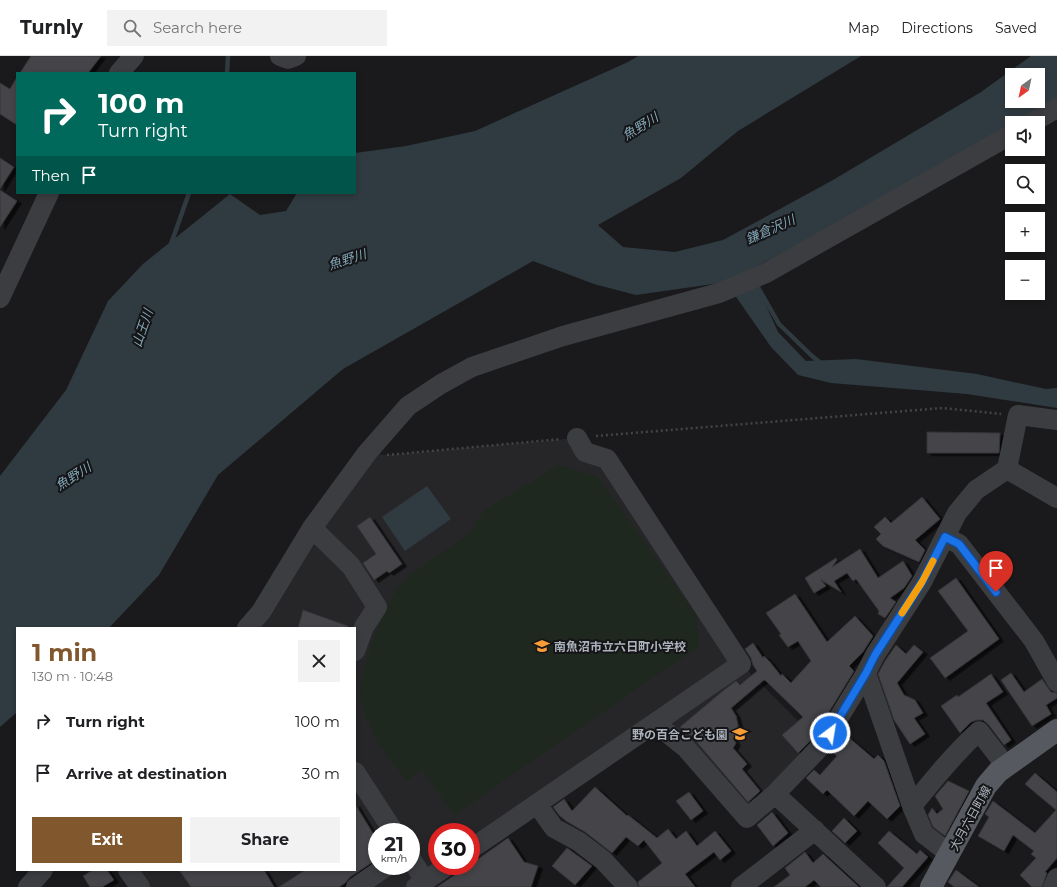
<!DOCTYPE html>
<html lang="en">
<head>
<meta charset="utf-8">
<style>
  :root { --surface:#fff; --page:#f2f2f2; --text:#202124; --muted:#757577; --line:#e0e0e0; --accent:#81582d }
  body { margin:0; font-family:Montserrat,"Noto Sans JP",sans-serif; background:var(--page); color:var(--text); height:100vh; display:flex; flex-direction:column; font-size:15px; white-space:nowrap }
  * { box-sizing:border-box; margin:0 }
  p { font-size:13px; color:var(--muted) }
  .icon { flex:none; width:22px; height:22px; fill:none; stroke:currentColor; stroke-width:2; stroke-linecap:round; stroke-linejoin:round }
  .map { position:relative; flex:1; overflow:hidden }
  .details { position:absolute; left:16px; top:571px; width:340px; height:244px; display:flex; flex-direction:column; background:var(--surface); border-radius:0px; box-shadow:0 2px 6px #0003 }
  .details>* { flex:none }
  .top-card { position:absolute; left:16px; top:16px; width:340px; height:122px; border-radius:0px; box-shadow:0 2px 6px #0003; background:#00695c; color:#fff; overflow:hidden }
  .needle { width:26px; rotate:213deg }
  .controls { position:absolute; left:1005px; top:12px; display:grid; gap:8px }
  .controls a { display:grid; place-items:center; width:40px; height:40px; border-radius:0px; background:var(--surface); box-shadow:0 2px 6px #0003; font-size:20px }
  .speed { position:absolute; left:368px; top:767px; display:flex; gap:8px; font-size:20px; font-weight:700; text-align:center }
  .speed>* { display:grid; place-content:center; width:52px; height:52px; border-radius:50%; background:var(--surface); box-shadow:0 2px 6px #0003; line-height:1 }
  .speed small { font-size:10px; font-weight:400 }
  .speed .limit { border:6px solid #d22; background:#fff; color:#111 }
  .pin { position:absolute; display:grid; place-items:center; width:34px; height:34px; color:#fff; margin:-41px -17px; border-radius:50% 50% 50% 0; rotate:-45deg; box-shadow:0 0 4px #0007 }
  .pin .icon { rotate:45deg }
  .me { position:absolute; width:44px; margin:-22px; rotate:31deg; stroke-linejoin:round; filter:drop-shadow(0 0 3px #0008) }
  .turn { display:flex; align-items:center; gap:14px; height:84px; padding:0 16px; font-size:18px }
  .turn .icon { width:52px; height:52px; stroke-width:2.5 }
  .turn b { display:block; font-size:28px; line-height:34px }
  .then { display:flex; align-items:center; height:38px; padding:0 16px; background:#0003; gap:8px; font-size:15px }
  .round { display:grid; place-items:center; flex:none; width:42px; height:42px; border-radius:0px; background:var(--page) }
  .summary { display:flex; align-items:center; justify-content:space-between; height:68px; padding:0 16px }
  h1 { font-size:24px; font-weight:700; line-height:30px; color:var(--accent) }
  .action { display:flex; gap:8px; margin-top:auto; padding:8px 16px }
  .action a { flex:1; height:46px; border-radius:0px; background:var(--accent); color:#fff; font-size:16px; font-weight:700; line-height:46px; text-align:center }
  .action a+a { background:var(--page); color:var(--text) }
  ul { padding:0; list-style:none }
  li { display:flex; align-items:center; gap:12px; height:52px; padding:0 16px }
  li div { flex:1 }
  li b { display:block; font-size:15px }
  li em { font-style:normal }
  header { display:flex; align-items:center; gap:24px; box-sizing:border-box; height:56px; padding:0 20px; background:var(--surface); border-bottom:1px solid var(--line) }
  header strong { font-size:19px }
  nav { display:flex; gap:22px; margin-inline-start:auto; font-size:14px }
  .search { width:280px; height:36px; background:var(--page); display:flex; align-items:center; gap:10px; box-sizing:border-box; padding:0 14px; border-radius:0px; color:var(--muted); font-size:15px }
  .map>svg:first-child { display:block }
  .built { fill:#262629; fill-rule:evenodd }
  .green { fill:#1f281f }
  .water { fill:#2f3b41; fill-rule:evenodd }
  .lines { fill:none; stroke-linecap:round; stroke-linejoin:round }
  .stream { stroke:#2f3b41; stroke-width:4.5 }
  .building { fill:#444549; stroke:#343438; filter:url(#shadow) }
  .path { stroke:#414448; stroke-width:2.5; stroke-dasharray:2 3; stroke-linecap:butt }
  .minor { stroke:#3b3d41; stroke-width:20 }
  .major { stroke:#565a60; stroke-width:22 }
  .route-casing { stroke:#114b97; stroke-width:10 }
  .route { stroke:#1a73e8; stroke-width:7 }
  .slow { stroke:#f59e0b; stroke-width:7 }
  .labels { text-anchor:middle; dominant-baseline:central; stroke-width:4; stroke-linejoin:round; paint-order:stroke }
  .poi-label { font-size:12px; font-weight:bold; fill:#acb3bc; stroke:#151517; text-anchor:start }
  .street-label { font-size:12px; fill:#acb3bc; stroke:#151517 }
  .water-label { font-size:13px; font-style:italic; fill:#83a6b7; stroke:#151517 }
</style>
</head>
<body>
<header>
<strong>Turnly</strong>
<div class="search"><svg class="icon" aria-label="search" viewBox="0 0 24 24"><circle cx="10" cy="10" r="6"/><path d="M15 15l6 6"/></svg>Search here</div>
<nav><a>Map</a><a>Directions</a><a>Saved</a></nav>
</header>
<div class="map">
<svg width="1057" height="831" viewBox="0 0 1057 831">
  <defs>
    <filter id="shadow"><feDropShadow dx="4.5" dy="2.5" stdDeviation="0" flood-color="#0009"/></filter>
  </defs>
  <rect width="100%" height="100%" fill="#1a1a1c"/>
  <path class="built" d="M 577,382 L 607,403 L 741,608 L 822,689 L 747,762 L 655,667 L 471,793 L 471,776 L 437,776 L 437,810 L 416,831 L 140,831 L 128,814 L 355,814 L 355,572 L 247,572 L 367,397 L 387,399 ZM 377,776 L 411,776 L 411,810 L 377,810 Z"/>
  <path class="green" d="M 559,409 L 597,420 L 696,558 L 699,590 L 454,759 L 422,713 L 406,725 L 379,688 L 365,659 L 360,639 L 363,616 L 373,583 L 389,548 L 398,531 L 413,517 L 471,476 L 476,466 L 485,454 Z"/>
  <path class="water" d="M 638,0 L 861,0 L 738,75 L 681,122 L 598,169 L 623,191 L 675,196 L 723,184 L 833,124 L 981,36 L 1031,0 L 1057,0 L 1057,42 L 1017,67 L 1012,67 L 1012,70 L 974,94 L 750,214 L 778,276 L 806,305 L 856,303 L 977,318 L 1046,333 L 1057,332 L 1057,352 L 967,338 L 831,327 L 798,319 L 771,291 L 725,225 L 720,227 L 636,239 L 594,228 L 533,205 L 343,313 L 218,419 L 159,519 L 109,572 L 17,572 L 17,656 L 0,671 L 0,420 L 66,334 L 108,245 L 143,208 L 230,138 L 260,159 L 286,155 L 297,137 L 355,137 L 355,97 L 406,90 L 475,75 L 628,6 ZM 1012,19 L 1038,19 L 1038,45 L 1012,45 Z
    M 427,430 L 451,463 L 405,495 L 382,461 Z"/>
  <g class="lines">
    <path class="stream" d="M 227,17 L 228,0
      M 171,188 L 189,137
      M 755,226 L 779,268 L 812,300 L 822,308"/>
  </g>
  <path class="building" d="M 31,0 L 101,0 L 88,17 L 20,17 Z
    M 17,21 L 17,69 L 0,58 L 0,27 L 10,33 Z
    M 0,102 L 14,111 L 0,133 Z
    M 0,134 L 17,145 L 0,171 Z
    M 927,376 L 1000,377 L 999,397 L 927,397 Z
    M 922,441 L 940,463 L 915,484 L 925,494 L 919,506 L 883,490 L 876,483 L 881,478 L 874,471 L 885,461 L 891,467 Z
    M 370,461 L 402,508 L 389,517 L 387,515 L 374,524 L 363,507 L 376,498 L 357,470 Z
    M 860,493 L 878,522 L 903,505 L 912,520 L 904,532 L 890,542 L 896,546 L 885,562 L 878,558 L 879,555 L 856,523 L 853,525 L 847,517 L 834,525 L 841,536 L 821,524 L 826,530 L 814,537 L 805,522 L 836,502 L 837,504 L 832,511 Z
    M 956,522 L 999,583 L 945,622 L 930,602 L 968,575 L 938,535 Z
    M 795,538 L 827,586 L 855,560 L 873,580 L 863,596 L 849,610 L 854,615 L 813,682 L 798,697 L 782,679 L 803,661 L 766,625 L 764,624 L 731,652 L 736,660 L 738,669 L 737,677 L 733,683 L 736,687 L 733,692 L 747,708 L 742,713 L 760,735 L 748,746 L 695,684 L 680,671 L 724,634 L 736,625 L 740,629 L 757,615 L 753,609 L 751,602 L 745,593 L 753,587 L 763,602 L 764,600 L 770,606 L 781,620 L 782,618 L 791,627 L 811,605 L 798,585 L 788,591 L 779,579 L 781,578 L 766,557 Z
    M 303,554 L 348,570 L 348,572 L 298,572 Z
    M 896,589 L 906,598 L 914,589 L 923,596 L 897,627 L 904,639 L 915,644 L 923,657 L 914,662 L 925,678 L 910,688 L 894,664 L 878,618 L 885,605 Z
    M 1011,617 L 1024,636 L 1042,623 L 1051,636 L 1057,637 L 1057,642 L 1046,649 L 1051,658 L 1032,670 L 1001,624 Z
    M 991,618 L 1003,636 L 986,647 L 1011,684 L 1004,689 L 988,668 L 983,664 L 977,664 L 971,666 L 960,677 L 941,650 L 957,639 L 958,641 Z
    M 847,680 L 874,703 L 878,699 L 884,705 L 900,750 L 887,763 L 868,745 L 854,760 L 827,734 L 823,738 L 806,722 L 814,714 L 820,719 L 837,700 L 832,696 Z
    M 1035,717 L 1057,736 L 1057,802 L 1045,816 L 1047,817 L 1042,831 L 1032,831 L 1020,819 L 1036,802 L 1031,798 L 1034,795 L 1013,779 L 1004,795 L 978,780 L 989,761 L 985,758 L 993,745 L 1035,777 L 1056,754 L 1025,728 Z
    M 948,725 L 969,735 L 945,780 L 933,771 L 928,759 L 932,752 L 937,758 L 943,753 L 935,740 Z
    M 595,731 L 627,760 L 628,759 L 657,782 L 668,773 L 676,783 L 686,775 L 697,790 L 715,775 L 731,795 L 720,804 L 714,796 L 685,818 L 695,831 L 639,831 L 638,826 L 662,807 L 644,784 L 638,790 L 626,781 L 612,797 L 585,776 L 566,765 L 559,759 L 553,751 L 564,743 L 572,755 Z
    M 689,736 L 703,755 L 691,764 L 676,745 Z
    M 355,748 L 377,784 L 377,803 L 350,821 L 345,827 L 339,831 L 279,831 L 305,814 L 355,814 Z
    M 772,756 L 788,777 L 773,790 L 757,769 Z
    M 844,762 L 857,775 L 845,787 L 832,775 Z
    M 889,775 L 917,798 L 920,794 L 928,801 L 902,831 L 887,831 L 904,812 L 878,787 Z
    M 508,782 L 524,806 L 538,810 L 531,831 L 437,831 L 468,810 L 471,810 L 471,808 Z
    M 567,792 L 592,810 L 575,829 L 552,810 Z
    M 805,796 L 813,807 L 823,798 L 859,831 L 821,831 L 814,824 L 805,831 L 774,831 L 790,819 L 785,812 Z
    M 93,814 L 107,814 L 114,824 L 102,831 L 90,831 L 83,820 Z
    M 179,814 L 264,814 L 274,831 L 191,831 Z
    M 956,814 L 979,831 L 954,831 L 948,826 Z"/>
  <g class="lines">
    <path class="path" d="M 596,380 L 942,352 L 1001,358
      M 387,399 L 561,383"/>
    <path class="minor" d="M 280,0 L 288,3 L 296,0
      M 119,17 L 134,0
      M 1031,67 L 1057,52
      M 0,242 L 49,137
      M 1057,364 L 1018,359 L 1007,413 L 1057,442
      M 312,472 L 351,510 L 377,551 L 364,571 L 355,595
      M 945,481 L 959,488 L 1034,585 L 1057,626
      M 247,572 L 261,556 L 312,472 L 367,397 L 408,350 L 441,328 L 472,311 L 563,280 L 719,237 L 766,217 L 1012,78
      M 655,667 L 686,692 L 747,762 L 775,738 L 822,689 L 866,617
      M 355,716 L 394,776
      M 775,738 L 876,831
      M 537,748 L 554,772 L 578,785 L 603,804 L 628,831
      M 912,750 C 933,724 954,698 979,675 L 1006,710
      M 471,793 L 741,608 L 607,403 L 585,396 L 577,382
      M 950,798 L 924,778 L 912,750 L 866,617 L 875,599 L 922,526 L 957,457 L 976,434 L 1007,413
      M 411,803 L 425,825
      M 128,814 L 140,831
      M 28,831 L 43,814
      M 356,831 L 387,810
      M 416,831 L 447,810
      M 741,831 L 815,774
      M 1053,831 L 1057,822"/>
    <path class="major" d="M 931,831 L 986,730 L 998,716 L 1057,674"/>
  </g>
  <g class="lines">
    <g class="route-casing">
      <path id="route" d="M 830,677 L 866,617 L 875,599 L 922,526 L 945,481 L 959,488 L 996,536"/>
    </g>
    <use href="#route" class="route"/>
    <path class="slow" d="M 902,557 L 922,526 L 933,505"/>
  </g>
  <defs>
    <g id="school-bare" transform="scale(1.2)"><path d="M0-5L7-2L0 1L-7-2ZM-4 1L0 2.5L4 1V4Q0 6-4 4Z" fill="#f79c37" stroke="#151517" stroke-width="2.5" paint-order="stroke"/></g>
  </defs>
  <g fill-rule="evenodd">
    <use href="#school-bare" x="542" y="590"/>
    <use href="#school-bare" x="740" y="678"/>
  </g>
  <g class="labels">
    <g class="poi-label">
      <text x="554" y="590">南魚沼市立六日町小学校</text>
      <text x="728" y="678" text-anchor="end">野の百合こども園</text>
    </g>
    <g class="street-label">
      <text transform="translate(970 762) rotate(-61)">大月六日町線</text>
    </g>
    <g class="water-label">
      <text transform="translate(640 70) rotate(-32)">魚野川</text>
      <text transform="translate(770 173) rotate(-24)">鎌倉沢川</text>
      <text transform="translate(347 203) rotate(-18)">魚野川</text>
      <text transform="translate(142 272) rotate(-71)">山王川</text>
      <text transform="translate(73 420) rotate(-33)">魚野川</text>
    </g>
  </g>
</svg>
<div class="controls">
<a><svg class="needle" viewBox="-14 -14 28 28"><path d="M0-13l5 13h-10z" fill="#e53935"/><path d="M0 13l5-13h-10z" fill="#757577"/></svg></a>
<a><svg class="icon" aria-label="sound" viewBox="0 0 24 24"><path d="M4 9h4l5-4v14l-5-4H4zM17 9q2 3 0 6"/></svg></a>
<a><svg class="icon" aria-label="search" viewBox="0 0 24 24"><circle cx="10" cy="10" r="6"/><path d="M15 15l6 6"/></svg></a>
<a>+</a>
<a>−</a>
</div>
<div class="speed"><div>21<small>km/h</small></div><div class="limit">30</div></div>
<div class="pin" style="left:996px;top:536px;background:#d93025"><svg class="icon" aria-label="arrive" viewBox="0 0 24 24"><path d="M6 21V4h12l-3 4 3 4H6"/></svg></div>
<svg class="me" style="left:830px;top:677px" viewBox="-20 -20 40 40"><circle r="17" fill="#1a73e8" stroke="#fff" stroke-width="3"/><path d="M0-11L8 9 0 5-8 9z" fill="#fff"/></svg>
<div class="top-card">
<div class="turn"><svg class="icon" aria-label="right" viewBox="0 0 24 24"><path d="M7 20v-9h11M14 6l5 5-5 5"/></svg><div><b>100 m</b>Turn right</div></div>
<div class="then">Then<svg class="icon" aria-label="arrive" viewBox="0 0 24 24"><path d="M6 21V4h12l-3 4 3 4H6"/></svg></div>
</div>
<section class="details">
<div class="summary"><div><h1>1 min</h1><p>130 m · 10:48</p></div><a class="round"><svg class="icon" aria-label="close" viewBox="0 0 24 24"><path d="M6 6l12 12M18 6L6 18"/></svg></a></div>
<ul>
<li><svg class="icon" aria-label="right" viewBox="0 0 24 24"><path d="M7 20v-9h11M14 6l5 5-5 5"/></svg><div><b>Turn right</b></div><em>100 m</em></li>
<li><svg class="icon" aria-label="arrive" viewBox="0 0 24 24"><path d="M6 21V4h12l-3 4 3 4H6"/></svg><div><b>Arrive at destination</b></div><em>30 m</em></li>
</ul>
<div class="action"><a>Exit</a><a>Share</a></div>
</section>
</div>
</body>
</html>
